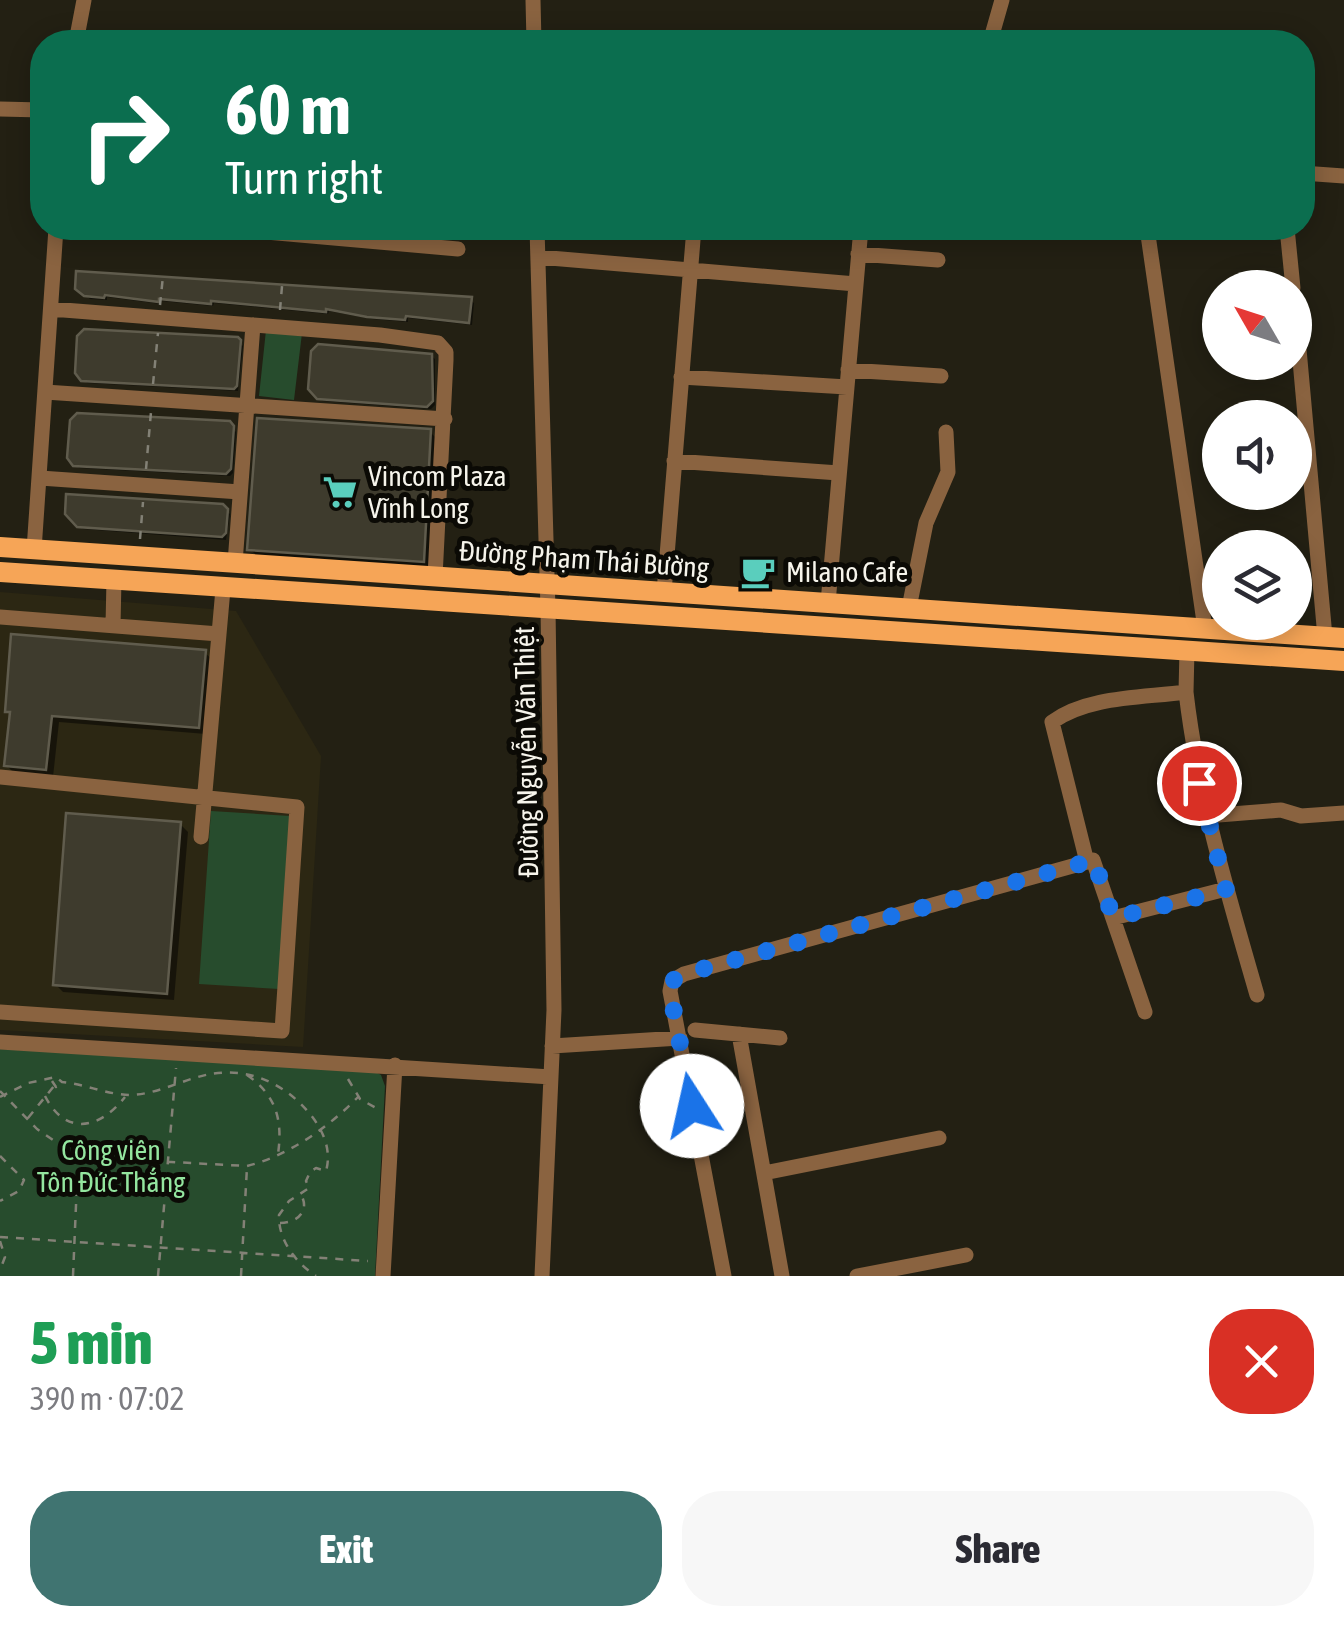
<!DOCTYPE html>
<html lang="en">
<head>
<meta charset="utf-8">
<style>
  :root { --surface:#fff; --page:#f7f7f7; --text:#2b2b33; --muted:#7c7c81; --accent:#407471 }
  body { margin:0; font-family:"Asap Condensed",sans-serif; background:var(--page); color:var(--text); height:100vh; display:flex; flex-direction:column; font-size:38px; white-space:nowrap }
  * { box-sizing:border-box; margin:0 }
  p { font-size:32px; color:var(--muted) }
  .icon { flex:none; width:55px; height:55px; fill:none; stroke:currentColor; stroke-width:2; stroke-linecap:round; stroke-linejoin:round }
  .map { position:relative; height:1276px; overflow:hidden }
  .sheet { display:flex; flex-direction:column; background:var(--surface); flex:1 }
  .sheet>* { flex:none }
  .guide { position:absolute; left:30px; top:30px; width:1285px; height:210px; border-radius:40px; box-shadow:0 5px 25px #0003; background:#0b6e4f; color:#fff; overflow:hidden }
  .needle { width:65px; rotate:309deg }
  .tools { position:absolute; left:1202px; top:270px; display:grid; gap:20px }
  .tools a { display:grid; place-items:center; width:110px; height:110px; border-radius:50%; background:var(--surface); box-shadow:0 5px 25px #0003; font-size:50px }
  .pin { position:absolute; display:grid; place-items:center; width:85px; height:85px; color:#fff; margin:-42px; border:5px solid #fff; border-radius:50%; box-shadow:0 2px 10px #0007 }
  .me { position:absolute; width:110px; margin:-55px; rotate:350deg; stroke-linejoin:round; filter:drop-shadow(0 0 8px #0008) }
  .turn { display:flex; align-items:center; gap:35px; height:210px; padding:0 30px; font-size:45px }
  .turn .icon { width:130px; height:130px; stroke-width:2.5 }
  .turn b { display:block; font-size:70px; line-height:85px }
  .round { display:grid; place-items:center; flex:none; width:105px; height:105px; border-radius:40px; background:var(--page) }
  .headline { display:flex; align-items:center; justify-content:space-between; height:170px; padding:0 30px }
  h1 { font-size:60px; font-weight:800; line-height:75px; color:#1e9e55 }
  .button { display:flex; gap:20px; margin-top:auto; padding:20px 30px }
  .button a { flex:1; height:115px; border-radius:40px; background:var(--accent); color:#fff; font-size:40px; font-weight:800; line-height:115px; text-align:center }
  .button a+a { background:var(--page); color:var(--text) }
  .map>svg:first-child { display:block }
  .built { fill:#2c2713 }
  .green { fill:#274c2d }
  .shadow { fill:#0007 }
  .building { fill:#3e3b2d; stroke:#605c4d; stroke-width:2.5 }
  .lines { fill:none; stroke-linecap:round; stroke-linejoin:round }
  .path { stroke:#838176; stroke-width:2.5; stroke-dasharray:8 8; stroke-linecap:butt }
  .minor { stroke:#8a6340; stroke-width:15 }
  .major { stroke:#f6a557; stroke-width:20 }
  .route { stroke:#1a73e8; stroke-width:18; stroke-dasharray:0 32.4 }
  .labels { text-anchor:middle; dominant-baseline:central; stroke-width:10; stroke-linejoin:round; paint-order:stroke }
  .poi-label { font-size:28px; fill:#f6f4eb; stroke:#0b0a05; text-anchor:start }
  .street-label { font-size:28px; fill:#f6f4eb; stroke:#0b0a05 }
  .park-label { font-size:28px; fill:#94e69f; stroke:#0b0a05 }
</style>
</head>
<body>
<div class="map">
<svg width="1344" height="1276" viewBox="0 0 1344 1276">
  <rect width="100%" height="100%" fill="#232013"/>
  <path class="built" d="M 0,592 L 236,611 L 321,756 L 303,1047 L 0,1030 Z"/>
  <path class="green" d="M 266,330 L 302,333 L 294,400 L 259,396 Z
    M 211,811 L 290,816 L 279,989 L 199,984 Z
    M 0,1049 L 372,1070 L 381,1075 L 385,1086 L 375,1276 L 0,1276 Z"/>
  <path class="shadow" d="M 81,292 L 470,300 L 474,303 L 472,325 L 408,318 L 408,322 L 372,319 L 329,311 L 328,314 L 214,303 L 213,306 L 161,301 L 161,304 L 107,297 L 107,300 L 90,299 Z
    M 236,339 L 243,346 L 238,391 L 87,383 L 78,373 Z
    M 431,356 L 435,359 L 435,405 L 431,409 L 322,401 L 311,388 Z
    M 229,424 L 236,432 L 233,473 L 230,476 L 79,468 L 70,458 Z
    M 430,432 L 438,440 L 432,569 L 258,557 L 250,549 Z
    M 222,507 L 230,514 L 226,540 L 83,529 L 67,513 Z
    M 205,653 L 213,660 L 206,734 L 59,722 L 53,777 L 14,773 L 6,765 L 12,716 L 7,711 Z
    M 180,824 L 188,832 L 174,1000 L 63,992 L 55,984 Z"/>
  <path class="building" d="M 76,271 L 472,297 L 469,323 L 406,316 L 405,320 L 367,317 L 326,309 L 326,312 L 211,301 L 211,304 L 159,299 L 159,302 L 105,295 L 104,298 L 84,296 L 75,289 Z
    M 84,329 L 238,337 L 241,340 L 237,386 L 234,389 L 81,381 L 75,373 L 77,336 Z
    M 318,344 L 432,354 L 433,401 L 427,407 L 317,399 L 308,389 L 311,351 Z
    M 77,413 L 230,421 L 234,426 L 231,469 L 226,474 L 73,466 L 67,458 L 70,420 Z
    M 257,418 L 431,429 L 424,562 L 247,550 Z
    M 66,494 L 223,504 L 228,509 L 226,533 L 222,537 L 77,527 L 65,514 Z
    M 11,634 L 206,650 L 199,728 L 52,716 L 46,770 L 4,766 L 10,712 L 5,712 Z
    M 66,813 L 181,822 L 167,994 L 53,985 Z"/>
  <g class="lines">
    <path class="path" d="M 160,305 L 163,276
      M 280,310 L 282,286
      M 153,384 L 158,333
      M 146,469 L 151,412
      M 140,539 L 143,502
      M 247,1075 C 276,1095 283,1120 278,1154
      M 348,1079 L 360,1099 L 376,1108
      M 52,1081 L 56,1087 L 62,1083
      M 0,1091 L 37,1129 L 78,1157 L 247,1166 C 288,1156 329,1127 358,1097
      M 45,1096 C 66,1137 100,1129 125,1097
      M 0,1097 L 28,1083 L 56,1077 L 62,1082 C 85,1084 108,1095 131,1095 C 155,1094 176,1083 198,1077 C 241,1064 282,1080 310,1114 C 323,1130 332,1150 326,1171 L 316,1168 L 310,1172 L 306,1181 L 309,1188 L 289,1201 L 279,1215 C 278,1240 296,1263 316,1276
      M 28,1118 L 54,1086
      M 0,1156 L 24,1180 L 19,1191 L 0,1201
      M 280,1223 C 298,1223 311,1210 300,1193
      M 0,1237 L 368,1261
      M 0,1241 L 5,1257 L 0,1270
      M 73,1276 L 78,1158
      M 158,1276 L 176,1068
      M 241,1276 L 247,1167"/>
    <path class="minor" d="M 533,0 L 534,42
      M 76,42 L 84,0
      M 990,42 L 1002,0
      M 0,109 L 42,110
      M 1302,173 L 1344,176
      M 220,228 L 458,249
      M 537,228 L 548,609 L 554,1010 L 542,1276
      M 1147,228 L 1205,629
      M 1287,228 L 1293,288
      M 858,254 L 938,260
      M 538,257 L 856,284
      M 1295,305 L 1325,637
      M 51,309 L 380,335 L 438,343 L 446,352 L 446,360 L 435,577
      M 848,370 L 941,376
      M 681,377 L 847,387
      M 45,392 L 445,419
      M 674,461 L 839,473
      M 40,478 L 240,492
      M 34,550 L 56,228
      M 235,563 L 253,325
      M 664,592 L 694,228
      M 828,603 L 861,228
      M 909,608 L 926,523 L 948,472 L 946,432
      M 0,617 L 219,634
      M 113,626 L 114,579
      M 1186,692 C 1198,796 1228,894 1257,995
      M 0,777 L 297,807 L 282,1031 L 0,1012
      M 1206,816 L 1281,810 L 1301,816 L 1344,813
      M 201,837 L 223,589
      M 1087,862 L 1093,860 L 1145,1012
      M 1113,918 L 1226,889
      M 695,1030 L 780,1038
      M 739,1034 L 782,1276
      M 0,1042 L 551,1077
      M 552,1046 L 680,1038
      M 764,1173 L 939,1138
      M 383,1276 L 395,1065
      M 724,1276 L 670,991 L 672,981 L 684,974 L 1087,862 L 1052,722 C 1088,696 1142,698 1186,692 L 1187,650
      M 857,1276 L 966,1255"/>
    <path class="major" d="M 0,547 L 1344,638
      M 0,572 L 1344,661"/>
  </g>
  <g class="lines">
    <path class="route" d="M 692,1106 L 670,991 L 672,981 L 684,974 L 1094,860 L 1113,918 L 1226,890 L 1199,783"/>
  </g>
  <defs>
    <g id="supermarket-bare" transform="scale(2.7)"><path d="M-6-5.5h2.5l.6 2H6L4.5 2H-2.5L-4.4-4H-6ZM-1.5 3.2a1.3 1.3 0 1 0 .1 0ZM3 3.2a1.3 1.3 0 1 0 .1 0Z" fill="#5acebd" stroke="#0b0a05" stroke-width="2.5" paint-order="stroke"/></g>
    <g id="cafe-bare" transform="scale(2.7)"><path d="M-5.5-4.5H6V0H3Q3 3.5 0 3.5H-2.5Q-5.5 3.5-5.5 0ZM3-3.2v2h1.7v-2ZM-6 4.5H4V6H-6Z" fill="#5acebd" stroke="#0b0a05" stroke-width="2.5" paint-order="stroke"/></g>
  </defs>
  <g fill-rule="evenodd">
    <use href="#supermarket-bare" x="340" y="492"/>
    <use href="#cafe-bare" x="758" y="572"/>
  </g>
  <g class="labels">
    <g class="poi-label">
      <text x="368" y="476">Vincom Plaza<tspan x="368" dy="32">Vĩnh Long</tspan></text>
      <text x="786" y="572">Milano Cafe</text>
    </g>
    <g class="street-label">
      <text transform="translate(584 559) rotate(4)">Đường Phạm Thái Bường</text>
      <text transform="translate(526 752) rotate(-91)">Đường Nguyễn Văn Thiệt</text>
    </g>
    <g class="park-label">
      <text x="111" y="1150">Công viên<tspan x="111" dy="32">Tôn Đức Thắng</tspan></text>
    </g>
  </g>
</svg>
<div class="tools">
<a><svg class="needle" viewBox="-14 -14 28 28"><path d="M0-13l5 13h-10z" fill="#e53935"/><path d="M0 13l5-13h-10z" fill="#7c7c81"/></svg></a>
<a><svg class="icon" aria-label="sound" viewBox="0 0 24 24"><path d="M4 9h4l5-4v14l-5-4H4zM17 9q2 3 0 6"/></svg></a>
<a><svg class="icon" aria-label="layers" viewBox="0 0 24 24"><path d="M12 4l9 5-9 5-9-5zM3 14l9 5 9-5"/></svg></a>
</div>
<div class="pin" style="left:1199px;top:783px;background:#d93025"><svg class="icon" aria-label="arrive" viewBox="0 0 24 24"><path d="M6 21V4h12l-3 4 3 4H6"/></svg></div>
<svg class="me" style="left:692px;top:1106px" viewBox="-20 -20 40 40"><circle r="19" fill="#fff"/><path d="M0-13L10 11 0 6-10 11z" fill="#1a73e8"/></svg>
<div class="guide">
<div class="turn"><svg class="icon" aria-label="right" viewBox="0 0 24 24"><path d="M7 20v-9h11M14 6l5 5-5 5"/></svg><div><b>60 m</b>Turn right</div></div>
</div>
</div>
<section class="sheet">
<div class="headline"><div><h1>5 min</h1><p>390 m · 07:02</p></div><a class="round" style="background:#d93025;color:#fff"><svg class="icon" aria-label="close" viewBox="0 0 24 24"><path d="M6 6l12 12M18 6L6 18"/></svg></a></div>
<div class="button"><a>Exit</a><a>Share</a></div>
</section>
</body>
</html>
